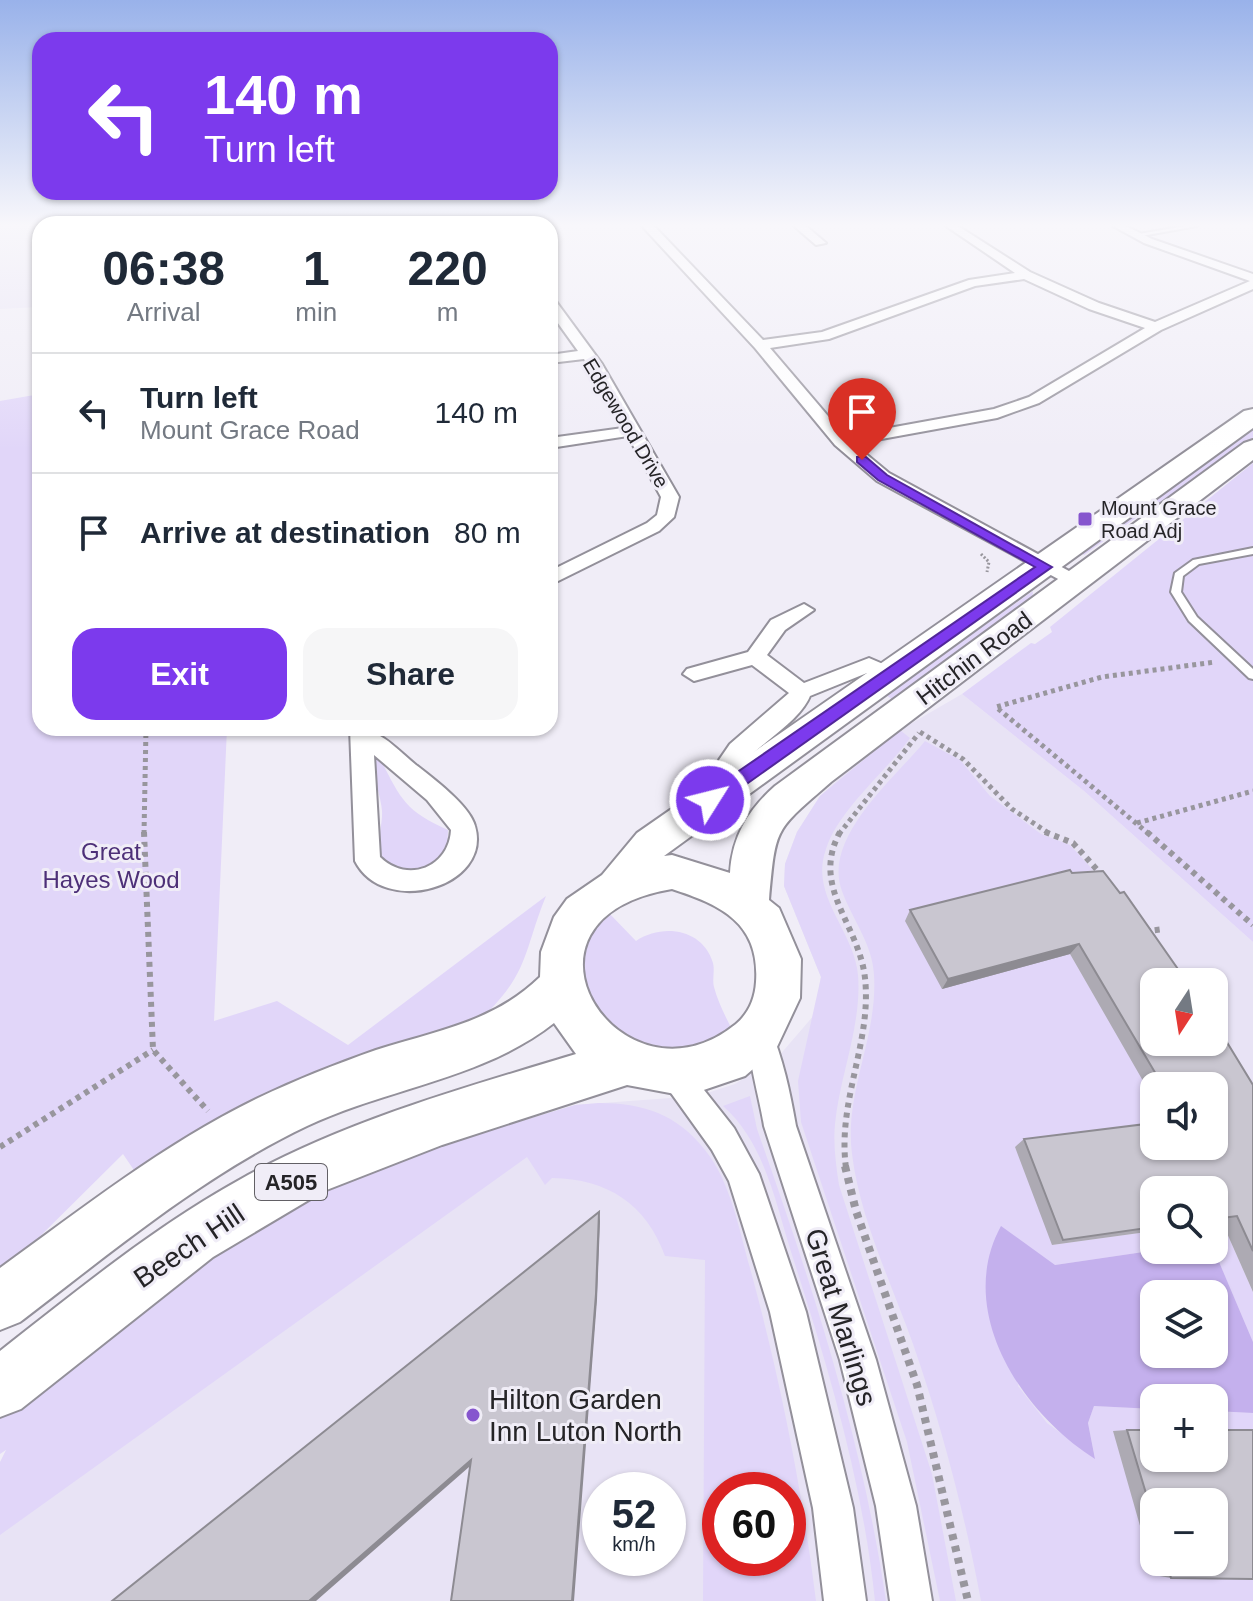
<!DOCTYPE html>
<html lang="en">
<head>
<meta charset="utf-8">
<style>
  :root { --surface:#fff; --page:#f6f6f7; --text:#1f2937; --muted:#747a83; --line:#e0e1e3; --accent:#7c3aed }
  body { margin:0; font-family:Arial,sans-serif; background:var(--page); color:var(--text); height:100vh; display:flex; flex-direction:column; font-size:30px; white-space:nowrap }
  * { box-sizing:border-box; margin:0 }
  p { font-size:26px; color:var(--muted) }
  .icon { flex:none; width:44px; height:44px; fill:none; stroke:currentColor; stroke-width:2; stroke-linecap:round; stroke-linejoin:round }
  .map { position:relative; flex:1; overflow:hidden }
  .details { position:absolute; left:32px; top:216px; width:526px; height:520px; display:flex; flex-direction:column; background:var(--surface); border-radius:24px; box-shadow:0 2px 6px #0004 }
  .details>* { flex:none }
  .hud { position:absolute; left:32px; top:32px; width:526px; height:168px; border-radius:24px; box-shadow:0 2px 6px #0004; background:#7c3aed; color:#fff; overflow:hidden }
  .needle { width:52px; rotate:192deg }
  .fabs { position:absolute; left:1140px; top:968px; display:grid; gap:16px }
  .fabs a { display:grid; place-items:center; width:88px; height:88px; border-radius:16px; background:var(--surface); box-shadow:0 2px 6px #0004; font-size:40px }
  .speed { position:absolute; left:582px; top:1472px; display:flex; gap:16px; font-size:40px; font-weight:700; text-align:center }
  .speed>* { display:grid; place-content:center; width:104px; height:104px; border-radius:50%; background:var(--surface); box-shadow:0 2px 6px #0004; line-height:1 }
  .speed small { font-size:20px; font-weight:400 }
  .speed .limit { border:12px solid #d22; background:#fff; color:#111 }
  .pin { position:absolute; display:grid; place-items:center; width:68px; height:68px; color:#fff; margin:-82px -34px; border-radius:50% 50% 50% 0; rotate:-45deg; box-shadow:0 0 8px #0007 }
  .pin .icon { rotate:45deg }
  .me { position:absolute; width:88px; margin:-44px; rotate:54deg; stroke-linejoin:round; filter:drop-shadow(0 0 6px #0008) }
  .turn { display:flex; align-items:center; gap:28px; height:168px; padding:0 40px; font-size:36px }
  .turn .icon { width:104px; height:104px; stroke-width:2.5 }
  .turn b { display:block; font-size:56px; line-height:68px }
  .eta { display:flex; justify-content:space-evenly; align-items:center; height:136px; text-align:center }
  .eta b { font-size:48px; font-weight:700; line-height:56px }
  .action { display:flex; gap:16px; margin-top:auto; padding:16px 40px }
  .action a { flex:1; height:92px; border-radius:24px; background:var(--accent); color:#fff; font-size:32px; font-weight:700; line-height:92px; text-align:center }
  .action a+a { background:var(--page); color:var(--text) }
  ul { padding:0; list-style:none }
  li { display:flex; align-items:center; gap:24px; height:120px; padding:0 40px; border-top:2px solid var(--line) }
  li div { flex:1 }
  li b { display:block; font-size:30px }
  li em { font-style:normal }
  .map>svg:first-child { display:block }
  .built { fill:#e8e3f5; fill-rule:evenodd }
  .green { fill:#e1d6f9; fill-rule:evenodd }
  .water { fill:#c4b0ed; fill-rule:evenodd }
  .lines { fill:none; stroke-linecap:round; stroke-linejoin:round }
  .lane-casing { stroke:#93909a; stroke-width:4 }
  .street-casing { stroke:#93909a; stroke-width:4 }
  .primary-casing { stroke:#93909a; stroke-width:4 }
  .path-far3 { stroke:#98969d; stroke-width:3; stroke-dasharray:2 2; stroke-linecap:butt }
  .path-far2 { stroke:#98969d; stroke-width:5; stroke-dasharray:4 4; stroke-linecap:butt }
  .path-far1 { stroke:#98969d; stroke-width:6; stroke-dasharray:5 5; stroke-linecap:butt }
  .path { stroke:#98969d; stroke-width:8; stroke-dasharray:6 6; stroke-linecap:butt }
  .lane { fill:#fff; fill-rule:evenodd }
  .street { fill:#fff; fill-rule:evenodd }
  .primary { fill:#fff; fill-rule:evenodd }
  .wall { fill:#adaab3; fill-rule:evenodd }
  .shaded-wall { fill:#8d8b92 }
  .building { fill:#c9c6d0; stroke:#8d8b92; stroke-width:2 }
  .route { fill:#7c3aed; stroke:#51269a; stroke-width:2 }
  .poi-dot { fill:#8655ce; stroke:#f0edf7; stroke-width:3 }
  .labels { text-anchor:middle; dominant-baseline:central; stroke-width:6; stroke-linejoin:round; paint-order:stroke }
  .far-street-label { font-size:20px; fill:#252427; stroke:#f0edf7 }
  .far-poi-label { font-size:20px; fill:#252427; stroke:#f0edf7; text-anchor:start }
  .shield { fill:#f0edf7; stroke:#626065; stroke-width:2 }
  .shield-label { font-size:22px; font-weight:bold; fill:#252427 }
  .street-label { font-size:24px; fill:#252427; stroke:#f0edf7 }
  .park-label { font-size:24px; fill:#4d3078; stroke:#f0edf7 }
  .near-street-label { font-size:28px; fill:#252427; stroke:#f0edf7 }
  .near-poi-label { font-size:28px; fill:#252427; stroke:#f0edf7; text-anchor:start }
</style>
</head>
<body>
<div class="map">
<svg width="1253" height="1601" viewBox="0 0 1253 1601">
  <rect width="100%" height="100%" fill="#f0edf7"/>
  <path class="built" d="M 0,226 L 40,226 L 40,307 L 0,309 Z
    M 962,694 L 1084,791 L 1253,942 L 1253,1601 L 0,1601 L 0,1462 L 282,1214 L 362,1175 L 434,1148 L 575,1105 L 698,1096 L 735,1084 L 778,1057 L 815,1014 L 821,977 L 784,886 L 785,864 L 797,832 L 820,796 L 849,769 L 900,730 ZM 1154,982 L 1214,982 L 1214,1042 L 1154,1042 ZM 1154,1086 L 1214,1086 L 1214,1146 L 1154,1146 ZM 1154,1190 L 1214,1190 L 1214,1250 L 1154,1250 ZM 1154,1294 L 1214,1294 L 1214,1354 L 1154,1354 ZM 1154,1398 L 1214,1398 L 1214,1458 L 1154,1458 ZM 600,1490 L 668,1490 L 668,1558 L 600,1558 ZM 720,1490 L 788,1490 L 788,1558 L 720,1558 ZM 1154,1502 L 1214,1502 L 1214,1562 L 1154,1562 Z"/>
  <path class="green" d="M 40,394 L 40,728 L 227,728 L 214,1021 L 277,1001 L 348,1045 L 546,896 C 525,947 529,971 488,1012 L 140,1179 L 123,1154 L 0,1276 L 0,401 Z
    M 1253,428 L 1253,443 L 1153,512 L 1137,517 L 1084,555 L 1080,552 Z
    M 1253,463 L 1253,942 L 1084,791 L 962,694 L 1031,643 L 1035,644 L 1052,632 L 1050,627 Z
    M 1033,591 L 1032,600 L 897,703 L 886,695 Z
    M 900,730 L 910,738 C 885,773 839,809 826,849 C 809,896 854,930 858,975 C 862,1025 840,1074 835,1124 C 833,1144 836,1165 839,1185 L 932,1474 L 956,1601 L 940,1601 L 907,1442 L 801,1122 L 798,1081 L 821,977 L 784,886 L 785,864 L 797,832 L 820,796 Z
    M 925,741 L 960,760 L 990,796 L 1041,834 L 1070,845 L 1093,870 L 1059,876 L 1070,954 L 1154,1098 L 1154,1129 L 1052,1245 L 1154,1231 L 1154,1250 L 1157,1250 L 1055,1265 L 1018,1386 L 1047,1423 L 1095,1458 L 1088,1423 L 1094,1406 L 1154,1409 L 1154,1431 L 1114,1431 L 1154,1574 L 1253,1575 L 1253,1601 L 981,1601 C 965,1515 942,1427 913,1344 C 891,1282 860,1219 852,1154 C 844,1093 878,1037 874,975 C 873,945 852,919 842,891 C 822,838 894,779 925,741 Z
    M 374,756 L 380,758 C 400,798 405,811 448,830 L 447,851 C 432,866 392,888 380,855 C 376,843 383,824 382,811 C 381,794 370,773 374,756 Z
    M 607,911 L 636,941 C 663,923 703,929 713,963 C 715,971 712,980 714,987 C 718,1003 727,1019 734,1034 C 720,1043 673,1055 657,1051 C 608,1039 564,988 589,936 C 593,927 601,919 607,911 Z
    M 750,1096 L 757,1129 C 812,1284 862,1438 886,1601 L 875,1601 C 863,1484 829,1370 793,1258 C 776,1206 766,1144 723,1106 Z
    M 599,1103 C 643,1103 677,1114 705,1150 C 731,1182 739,1230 750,1268 C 780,1378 802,1488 816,1601 L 703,1601 L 705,1260 L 665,1256 C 646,1204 608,1179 552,1178 L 545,1185 L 527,1157 L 0,1535 L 0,1462 L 6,1450 L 0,1454 L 0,1418 C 114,1329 227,1233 361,1175 C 430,1145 504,1127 575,1105 ZM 720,1490 L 788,1490 L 788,1558 L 720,1558 Z
    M 1222,1222 L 1253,1292 L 1253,1342 L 1214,1250 L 1214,1223 Z
    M 1214,1411 L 1253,1413 L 1253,1431 L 1214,1431 Z"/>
  <path class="water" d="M 1001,1226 L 1055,1265 L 1157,1250 L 1214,1250 L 1253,1342 L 1253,1413 L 1214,1411 L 1214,1398 L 1154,1398 L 1154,1409 L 1094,1406 L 1088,1423 L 1095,1459 C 1023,1414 954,1312 1001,1226 ZM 1154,1294 L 1214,1294 L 1214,1354 L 1154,1354 Z"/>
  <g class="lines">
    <g class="lane-casing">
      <path id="lane" d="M 1185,226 L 1197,226 L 1136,237 L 1133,235 Z
        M 1253,548 L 1253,554 L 1199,564 L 1183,576 L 1181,592 L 1197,617 L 1253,669 L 1253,679 L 1249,678 L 1189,621 L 1171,592 L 1175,573 L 1193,560 Z"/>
    </g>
    <g class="street-casing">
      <path id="street" d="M 642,226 L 654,226 L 763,340 L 822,332 L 969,280 L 1015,273 L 946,226 L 958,226 L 1030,272 L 1099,303 L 1155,322 L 1250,281 L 1144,243 L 1113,226 L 1126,226 L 1152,239 L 1253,274 L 1253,289 L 1161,330 L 1039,403 L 997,418 L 854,444 L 889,473 L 1080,577 L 1083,581 L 1080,585 L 1073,587 L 877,481 L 835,445 L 755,348 ZM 1024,279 L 1089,309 L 1145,328 L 1029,397 L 994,409 L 845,436 L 770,348 L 829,339 L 975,286 Z
        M 794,226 L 806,226 L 826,243 L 816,245 Z
        M 550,299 L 555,300 L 602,364 L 679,497 L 674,517 L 659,531 L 550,585 L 550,571 L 647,523 L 657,515 L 661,497 L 628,436 L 550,448 L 550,438 L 623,428 L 584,359 L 550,363 L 550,355 L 578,351 L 550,312 Z
        M 804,604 L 814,610 L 785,630 L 767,655 L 804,683 L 869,658 L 897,670 L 900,675 L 889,682 L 867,673 L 810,696 C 798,725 753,746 733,775 L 742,786 L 738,793 L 722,793 L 708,776 L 730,744 L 789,693 L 752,665 L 694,681 L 683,674 L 687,669 L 748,652 L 771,620 Z
        M 350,728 C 380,728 393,746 416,765 C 433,778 470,806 475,826 C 493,887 384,918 355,861 ZM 374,755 L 427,800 L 451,830 C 449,867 408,884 380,857 Z
        M 759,1022 L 769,1026 C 783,1058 790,1092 796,1126 L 876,1360 L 916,1506 L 932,1601 L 890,1601 L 876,1506 L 840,1360 L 764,1126 C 761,1104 743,1040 749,1026 Z
        M 671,1057 L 682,1062 L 734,1128 L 759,1174 L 806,1312 L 853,1508 L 866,1601 L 824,1601 L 813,1508 L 770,1312 L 729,1181 L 712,1150 L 656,1072 L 660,1062 Z"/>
    </g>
    <g class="primary-casing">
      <path id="primary" d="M 1253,409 L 1253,428 L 664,856 L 672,855 L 730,873 C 732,837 748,810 775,786 L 1244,443 L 1253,440 L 1253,460 L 831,782 C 774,832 776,825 769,900 L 779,908 L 801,959 L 800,998 L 776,1049 L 745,1076 L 686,1096 L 627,1085 L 442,1145 L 324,1191 L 213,1257 L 21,1409 L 0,1417 L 0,1351 C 78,1290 154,1227 241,1179 C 345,1121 463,1088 576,1054 L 554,1023 C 483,1079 387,1088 307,1126 C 202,1176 112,1252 20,1322 L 0,1330 L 0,1268 C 83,1208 165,1143 258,1098 C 296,1080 336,1064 376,1050 C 436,1031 494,1022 540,977 L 541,952 L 554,917 L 567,899 L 602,875 L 637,833 L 1244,411 ZM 672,889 C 721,905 760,923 756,982 C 755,998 749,1013 736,1024 C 622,1117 492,919 672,889 Z"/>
    </g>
    <path class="path-far3" d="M 981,554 L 989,562 L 987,572"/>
    <path class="path-far2" d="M 920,732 L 963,759 L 1012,809 L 1050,834
      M 1137,823 L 1253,791
      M 144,834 L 146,728
      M 839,834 L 919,733
      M 1149,834 L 996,707 L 1102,677 L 1215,662"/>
    <path class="path-far1" d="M 144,832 L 153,1050 L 208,1111
      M 840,832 C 810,887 859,924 865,978 C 872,1043 837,1100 846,1168
      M 1045,832 L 1073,843 L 1101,874
      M 1147,832 L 1253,925
      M 1146,928 L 1149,931 L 1164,929
      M 0,1147 L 153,1050"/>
    <path class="path" d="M 845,1166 L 856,1211 L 917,1385 L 968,1601"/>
    <use href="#lane" class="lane"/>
    <use href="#street" class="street"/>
    <use href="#primary" class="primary"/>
  </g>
  <path class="wall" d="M 1070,870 L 1253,1085 L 1253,1292 L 1222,1222 L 1214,1223 L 1214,1190 L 1154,1190 L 1154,1231 L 1052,1245 L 1015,1147 L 1024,1139 L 1214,1146 L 1214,1086 L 1154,1086 L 1154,1100 L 1070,954 L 942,989 L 905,921 L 910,910 Z
    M 1127,1430 L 1154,1430 L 1154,1458 L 1214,1458 L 1214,1430 L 1253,1430 L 1253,1579 L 1171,1578 L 1154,1575 L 1113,1431 ZM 1154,1502 L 1214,1502 L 1214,1562 L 1154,1562 Z"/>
  <path class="shaded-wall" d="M 1079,944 L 1070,954 L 942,989 L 948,979 Z
    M 599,1212 L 600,1221 L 597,1300 L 574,1601 L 572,1601 Z
    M 471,1460 L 477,1460 L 316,1601 L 309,1601 Z"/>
  <path class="building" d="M 1070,870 L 1072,873 L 1103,871 L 1120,893 L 1124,892 L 1187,982 L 1154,982 L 1154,1042 L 1214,1042 L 1214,1021 L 1253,1085 L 1253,1251 L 1237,1216 L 1214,1219 L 1214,1190 L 1154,1190 L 1154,1227 L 1063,1240 L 1024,1139 L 1154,1123 L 1154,1146 L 1214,1146 L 1214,1086 L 1163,1086 L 1079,944 L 948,979 L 910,910 Z
    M 599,1212 L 596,1294 L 572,1601 L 451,1601 L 471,1460 L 309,1601 L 112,1601 Z
    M 1127,1430 L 1154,1430 L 1154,1458 L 1214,1458 L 1214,1430 L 1253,1430 L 1253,1579 L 1171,1578 L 1166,1562 L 1214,1562 L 1214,1502 L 1154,1502 L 1154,1520 Z"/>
  <linearGradient id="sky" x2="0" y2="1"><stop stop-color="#99b2ea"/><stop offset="0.5" stop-color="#f8f7fb"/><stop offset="1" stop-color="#f8f7fb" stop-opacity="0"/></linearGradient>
  <rect width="1253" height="450" fill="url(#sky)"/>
  <path class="route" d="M 857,457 L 866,457 L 887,475 L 1052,567 L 717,805 L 704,805 L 704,795 L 1035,567 L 878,480 L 857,462 Z"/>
  <g class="poi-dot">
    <rect x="1077" y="511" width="16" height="16" rx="4"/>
    <circle cx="473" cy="1415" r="8"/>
  </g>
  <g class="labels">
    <g class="far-street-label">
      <text transform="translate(626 423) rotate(59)">Edgewood Drive</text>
    </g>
    <g class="far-poi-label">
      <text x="1101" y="508">Mount Grace<tspan x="1101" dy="23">Road Adj</tspan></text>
    </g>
    <rect class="shield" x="255" y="1164" width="72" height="36" rx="6"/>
    <g class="shield-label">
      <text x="291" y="1182">A505</text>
    </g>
    <g class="street-label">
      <text transform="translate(974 658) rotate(-37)">Hitchin Road</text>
    </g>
    <g class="park-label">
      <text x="111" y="851">Great<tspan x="111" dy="28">Hayes Wood</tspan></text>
    </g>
    <g class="near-street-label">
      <text transform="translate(189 1246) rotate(-34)">Beech Hill</text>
      <text transform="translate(841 1317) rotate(73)">Great Marlings</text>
    </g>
    <g class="near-poi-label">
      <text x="489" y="1399">Hilton Garden<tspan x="489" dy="32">Inn Luton North</tspan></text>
    </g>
  </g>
</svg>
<div class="fabs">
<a><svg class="needle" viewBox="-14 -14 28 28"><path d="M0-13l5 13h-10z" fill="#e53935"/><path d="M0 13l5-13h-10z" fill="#747a83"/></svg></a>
<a><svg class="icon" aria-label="sound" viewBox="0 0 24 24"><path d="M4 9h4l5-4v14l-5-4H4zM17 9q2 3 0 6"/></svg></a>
<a><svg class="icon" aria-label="search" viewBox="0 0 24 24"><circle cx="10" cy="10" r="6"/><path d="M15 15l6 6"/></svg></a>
<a><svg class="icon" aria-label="layers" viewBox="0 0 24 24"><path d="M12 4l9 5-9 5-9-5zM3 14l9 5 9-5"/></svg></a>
<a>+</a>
<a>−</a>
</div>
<div class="speed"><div>52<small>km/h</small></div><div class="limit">60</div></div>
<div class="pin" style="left:862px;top:460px;background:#d93025"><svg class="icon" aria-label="arrive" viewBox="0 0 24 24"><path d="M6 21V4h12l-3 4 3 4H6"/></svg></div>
<svg class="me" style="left:710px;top:800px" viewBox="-20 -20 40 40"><circle r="17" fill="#7c3aed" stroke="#fff" stroke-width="3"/><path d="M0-11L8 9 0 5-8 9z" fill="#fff"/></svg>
<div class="hud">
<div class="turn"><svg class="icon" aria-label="left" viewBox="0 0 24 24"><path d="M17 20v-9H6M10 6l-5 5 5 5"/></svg><div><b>140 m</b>Turn left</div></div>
</div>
<section class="details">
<div class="eta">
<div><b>06:38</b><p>Arrival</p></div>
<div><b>1</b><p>min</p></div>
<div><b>220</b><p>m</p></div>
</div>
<ul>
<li><svg class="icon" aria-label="left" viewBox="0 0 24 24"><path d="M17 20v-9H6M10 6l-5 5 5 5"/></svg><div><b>Turn left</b><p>Mount Grace Road</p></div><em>140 m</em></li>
<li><svg class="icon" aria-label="arrive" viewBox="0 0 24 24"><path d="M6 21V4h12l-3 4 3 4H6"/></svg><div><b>Arrive at destination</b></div><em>80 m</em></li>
</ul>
<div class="action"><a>Exit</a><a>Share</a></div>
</section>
</div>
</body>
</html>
